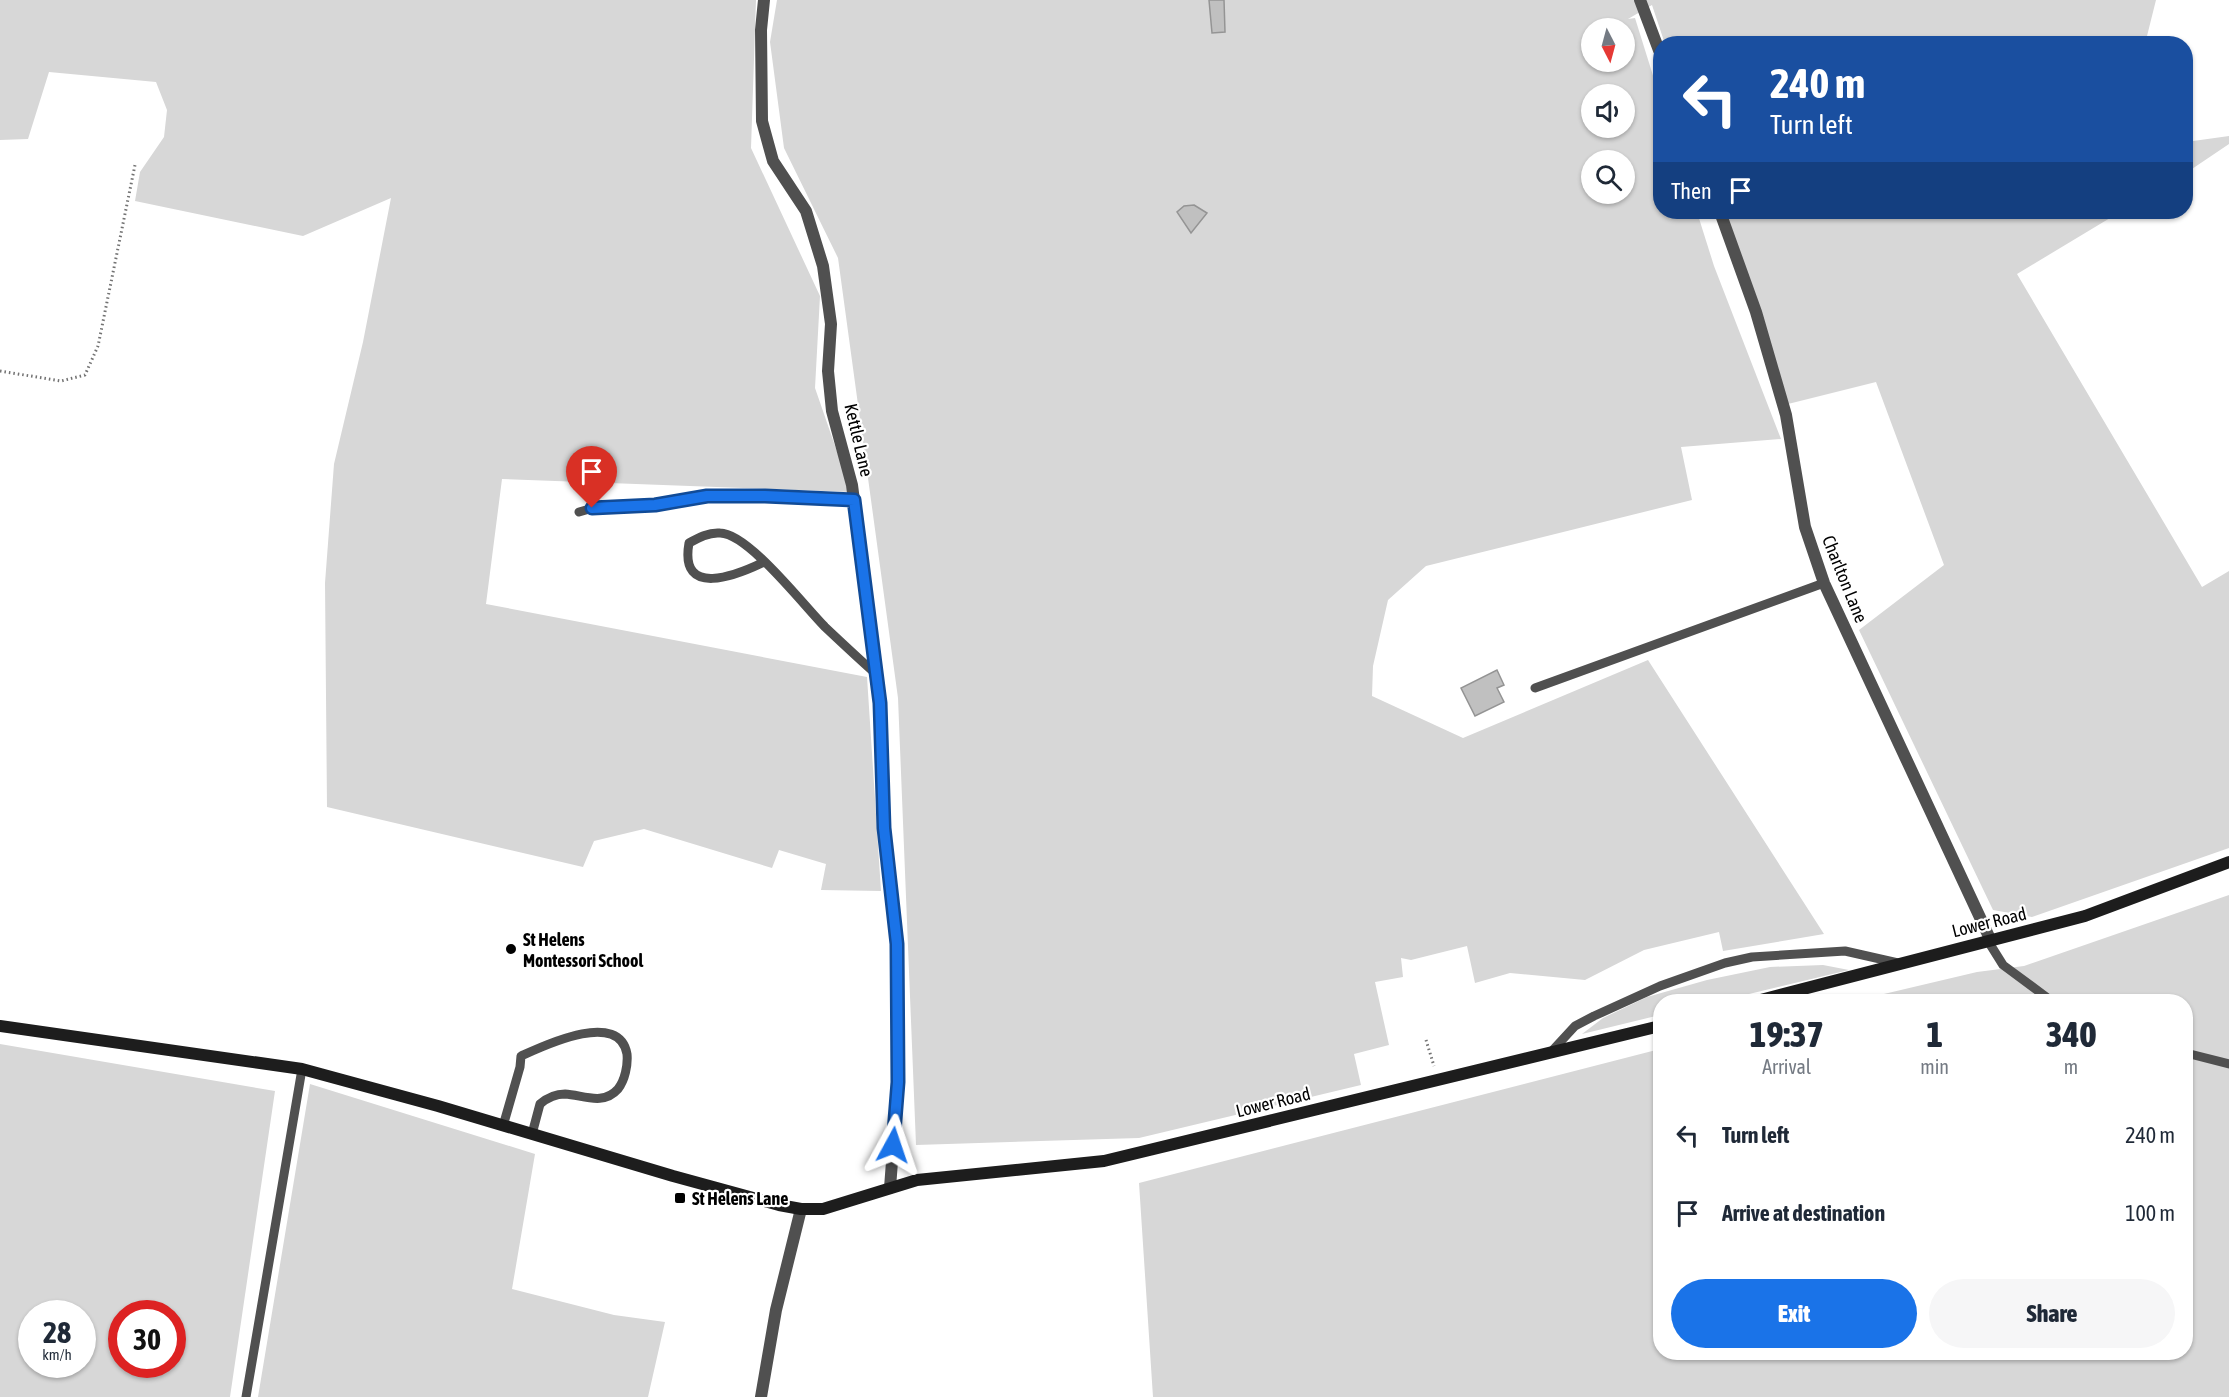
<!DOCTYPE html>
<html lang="en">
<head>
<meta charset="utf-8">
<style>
  :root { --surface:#fff; --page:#f6f6f7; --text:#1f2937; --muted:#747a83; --accent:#1a73e8 }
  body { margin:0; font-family:"Asap Condensed",sans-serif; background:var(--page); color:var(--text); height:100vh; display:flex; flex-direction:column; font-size:22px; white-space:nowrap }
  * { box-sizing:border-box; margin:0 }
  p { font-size:20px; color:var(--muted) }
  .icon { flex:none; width:33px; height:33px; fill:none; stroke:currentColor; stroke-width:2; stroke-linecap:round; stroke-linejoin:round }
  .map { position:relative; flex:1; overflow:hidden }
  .panel { position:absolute; left:1653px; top:994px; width:540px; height:366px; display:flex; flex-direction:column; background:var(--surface); border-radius:24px; box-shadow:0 2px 4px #0004 }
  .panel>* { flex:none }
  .top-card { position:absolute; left:1653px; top:36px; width:540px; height:183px; border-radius:24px; box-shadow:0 2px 4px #0004; background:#1a4fa0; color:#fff; overflow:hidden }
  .needle { width:39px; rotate:174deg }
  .buttons { position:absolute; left:1581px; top:18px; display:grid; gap:12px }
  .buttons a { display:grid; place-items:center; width:54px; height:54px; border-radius:50%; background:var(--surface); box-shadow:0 2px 4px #0004; font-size:30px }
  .speed { position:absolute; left:18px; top:1300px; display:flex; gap:12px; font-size:30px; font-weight:700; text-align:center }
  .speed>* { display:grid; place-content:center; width:78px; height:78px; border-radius:50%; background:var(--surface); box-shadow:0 2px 4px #0004; line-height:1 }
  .speed small { font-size:15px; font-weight:400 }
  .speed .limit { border:9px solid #d22; background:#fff; color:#111 }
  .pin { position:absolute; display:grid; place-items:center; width:51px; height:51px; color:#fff; margin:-62px -26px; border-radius:50% 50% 50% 0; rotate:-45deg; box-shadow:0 0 6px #0007 }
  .pin .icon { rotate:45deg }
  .me { position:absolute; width:66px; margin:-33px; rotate:5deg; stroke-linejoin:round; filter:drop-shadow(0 0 4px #0008) }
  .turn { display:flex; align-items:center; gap:21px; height:126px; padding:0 18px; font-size:27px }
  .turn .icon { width:78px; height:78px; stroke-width:2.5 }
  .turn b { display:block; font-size:42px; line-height:51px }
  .then { display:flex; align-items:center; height:57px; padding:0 18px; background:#0003; gap:12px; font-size:22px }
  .eta { display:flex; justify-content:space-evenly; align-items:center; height:102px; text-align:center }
  .eta b { font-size:36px; font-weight:800; line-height:42px }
  .action { display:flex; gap:12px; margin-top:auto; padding:12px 18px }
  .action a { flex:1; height:69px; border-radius:36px; background:var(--accent); color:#fff; font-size:24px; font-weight:800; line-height:69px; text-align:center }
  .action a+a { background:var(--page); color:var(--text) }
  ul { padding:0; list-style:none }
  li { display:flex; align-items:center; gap:18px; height:78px; padding:0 18px }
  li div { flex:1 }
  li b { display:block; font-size:22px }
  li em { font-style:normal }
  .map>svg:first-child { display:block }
  .green { fill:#d7d7d7; fill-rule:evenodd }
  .building { fill:#c0c0c0; stroke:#949494; stroke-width:1.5 }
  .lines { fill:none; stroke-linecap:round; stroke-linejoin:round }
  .path { stroke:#727272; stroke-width:3; stroke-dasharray:1.5 3; stroke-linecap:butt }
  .lane { stroke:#505050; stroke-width:9 }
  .street { stroke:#505050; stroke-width:12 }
  .secondary { stroke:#1d1d1d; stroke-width:12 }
  .route-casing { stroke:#114b97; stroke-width:15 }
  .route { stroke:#1a73e8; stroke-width:10 }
  .poi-dot { fill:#000; stroke:#fff; stroke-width:2 }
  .labels { text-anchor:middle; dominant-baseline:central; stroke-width:4.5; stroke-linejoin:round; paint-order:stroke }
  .street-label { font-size:18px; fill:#000; stroke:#fff }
  .poi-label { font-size:18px; font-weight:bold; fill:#000; stroke:#fff; text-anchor:start }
</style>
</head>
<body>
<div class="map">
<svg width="2229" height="1397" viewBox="0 0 2229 1397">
  <rect width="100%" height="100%" fill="#fff"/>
  <path class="green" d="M 0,0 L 756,0 L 751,148 L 820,296 L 815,388 L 851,492 L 502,479 L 486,604 L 867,677 L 881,891 L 821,890 L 826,864 L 779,850 L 772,868 L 644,829 L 594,841 L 583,867 L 327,807 L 325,583 L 334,464 L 363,342 L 391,198 L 303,236 L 135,201 L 140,172 L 164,137 L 167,110 L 156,82 L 49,72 L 28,139 L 0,140 Z
    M 777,0 L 2156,0 L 2145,44 L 1665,44 L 1652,5 L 1628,19 L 1635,18 L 1660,98 L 1660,212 L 1697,212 L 1714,266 L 1781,439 L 1681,447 L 1692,500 L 1426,566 L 1388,600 L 1373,666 L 1372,696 L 1463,738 L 1648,660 L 1824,934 L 1723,951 L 1719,932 L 1644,950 L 1585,980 L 1510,973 L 1475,983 L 1467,946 L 1411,960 L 1401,958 L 1403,977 L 1375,982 L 1389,1045 L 1354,1054 L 1361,1085 L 1139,1138 L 916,1145 L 898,698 L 838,258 L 784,148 L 770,42 ZM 1592,28 L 1624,28 L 1624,62 L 1592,62 ZM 1592,94 L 1624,94 L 1624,128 L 1592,128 ZM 1592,160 L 1624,160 L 1624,194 L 1592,194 Z
    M 2229,136 L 2229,144 L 2186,173 L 2186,142 Z
    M 1722,212 L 2120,212 L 2017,274 L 2202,587 L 2229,571 L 2229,848 L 2032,917 L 1993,910 L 1859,630 L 1944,565 L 1876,382 L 1788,404 Z
    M 2229,895 L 2229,1397 L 1153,1397 L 1139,1183 L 1660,1049 L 1660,1353 L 2186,1353 L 2186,1002 L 1850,1002 L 1977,972 L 2024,966 Z
    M 1823,965 L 1849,970 L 1716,1002 L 1660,1002 L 1660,1015 L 1582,1034 L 1603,1018 L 1647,997 L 1707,980 L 1770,967 Z
    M 0,1044 L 275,1091 L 230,1397 L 0,1397 ZM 32,1314 L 82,1314 L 82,1365 L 32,1365 ZM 122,1314 L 172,1314 L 172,1365 L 122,1365 Z
    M 310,1084 L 535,1154 L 512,1289 L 614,1315 L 665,1322 L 648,1397 L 258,1397 Z"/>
  <path class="building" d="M 1209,0 L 1224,0 L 1225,32 L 1212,33 Z
    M 1194,205 L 1207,213 L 1191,233 L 1177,212 L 1184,206 Z
    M 1497,670 L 1504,685 L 1497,688 L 1504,702 L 1475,716 L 1461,688 Z"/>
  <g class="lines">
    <path class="path" d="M 0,371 L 61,381 L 85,375 L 98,346 L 135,165
      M 1426,1040 L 1434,1066"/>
    <path class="lane" d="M 579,512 L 593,508 L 670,503 L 707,496 L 765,496 L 854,500
      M 764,562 C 737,575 679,599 689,543 C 698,538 709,532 720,533 C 748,533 804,606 825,627 C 842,643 859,659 876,674
      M 1535,688 L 1824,583
      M 1988,941 L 2003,965 L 2053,1002
      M 1551,1052 L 1575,1026 L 1594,1016 L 1660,986 L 1725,963 L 1752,957 L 1845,951 L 1898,963
      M 2186,1053 L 2229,1064
      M 503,1126 L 520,1067 L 521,1056 C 543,1046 619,1009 627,1054 C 628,1065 625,1080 618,1089 C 603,1106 583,1095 565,1094 C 555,1094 547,1098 540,1104 L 532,1134
      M 246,1397 L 302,1069"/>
    <path class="street" d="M 764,0 L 761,30 L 762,121 L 773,161 L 806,211 L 823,266 L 831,324 L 828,371 L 832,411 L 852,485 L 880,703 L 884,828 L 897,944 L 898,1082 L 890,1188
      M 1640,0 L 1660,53
      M 1720,212 L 1756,312 L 1786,415 L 1805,527 L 1824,583 L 1991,941
      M 761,1397 L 776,1310 L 801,1209"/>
    <path class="secondary" d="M 1753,1002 L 2085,916 L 2229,862
      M 0,1026 L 302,1069 L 438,1106 L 673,1176 L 779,1205 L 801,1209 L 823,1209 L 917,1180 L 1104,1161 L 1660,1026"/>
  </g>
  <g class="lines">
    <g class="route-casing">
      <path id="route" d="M 592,508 L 655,505 L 707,496 L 765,496 L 854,500 L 880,703 L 884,828 L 897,944 L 898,1082 L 893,1145"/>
    </g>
    <use href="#route" class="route"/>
  </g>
  <g class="poi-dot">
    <circle cx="511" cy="949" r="6"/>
    <rect x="674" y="1192" width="12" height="12" rx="3"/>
  </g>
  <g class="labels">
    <g class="street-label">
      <text transform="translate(859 440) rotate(77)">Kettle Lane</text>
      <text transform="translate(1845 579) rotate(68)">Charlton Lane</text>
      <text transform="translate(1989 922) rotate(-14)">Lower Road</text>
      <text transform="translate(1273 1102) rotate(-14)">Lower Road</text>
    </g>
    <g class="poi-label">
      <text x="523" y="939">St Helens<tspan x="523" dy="21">Montessori School</tspan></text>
      <text x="692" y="1198">St Helens Lane</text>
    </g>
  </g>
</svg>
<div class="buttons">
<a><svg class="needle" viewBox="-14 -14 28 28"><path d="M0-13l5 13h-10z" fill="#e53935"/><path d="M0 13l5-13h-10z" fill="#747a83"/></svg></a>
<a><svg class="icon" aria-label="sound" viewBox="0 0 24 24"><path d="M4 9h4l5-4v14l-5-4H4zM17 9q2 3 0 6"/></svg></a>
<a><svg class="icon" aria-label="search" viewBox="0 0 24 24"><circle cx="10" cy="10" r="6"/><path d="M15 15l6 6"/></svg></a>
</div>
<div class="speed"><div>28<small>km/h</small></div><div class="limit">30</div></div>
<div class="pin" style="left:592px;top:508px;background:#d93025"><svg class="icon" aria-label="arrive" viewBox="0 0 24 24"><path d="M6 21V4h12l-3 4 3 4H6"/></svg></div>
<svg class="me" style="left:893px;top:1145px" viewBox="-20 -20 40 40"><path d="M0-17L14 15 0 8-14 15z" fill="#1a73e8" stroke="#fff" stroke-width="4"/></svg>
<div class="top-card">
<div class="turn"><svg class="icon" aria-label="left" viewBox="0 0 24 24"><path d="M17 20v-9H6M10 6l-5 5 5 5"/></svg><div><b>240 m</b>Turn left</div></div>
<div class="then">Then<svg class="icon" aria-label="arrive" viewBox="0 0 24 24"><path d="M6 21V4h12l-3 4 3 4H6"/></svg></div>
</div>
<section class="panel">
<div class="eta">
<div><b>19:37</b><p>Arrival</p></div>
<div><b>1</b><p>min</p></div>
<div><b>340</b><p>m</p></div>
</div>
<ul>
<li><svg class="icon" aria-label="left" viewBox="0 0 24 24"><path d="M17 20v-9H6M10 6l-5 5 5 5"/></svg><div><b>Turn left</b></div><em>240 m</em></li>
<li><svg class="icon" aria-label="arrive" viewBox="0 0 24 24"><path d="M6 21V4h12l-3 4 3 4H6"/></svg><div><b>Arrive at destination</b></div><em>100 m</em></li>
</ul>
<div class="action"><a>Exit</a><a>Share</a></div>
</section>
</div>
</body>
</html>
